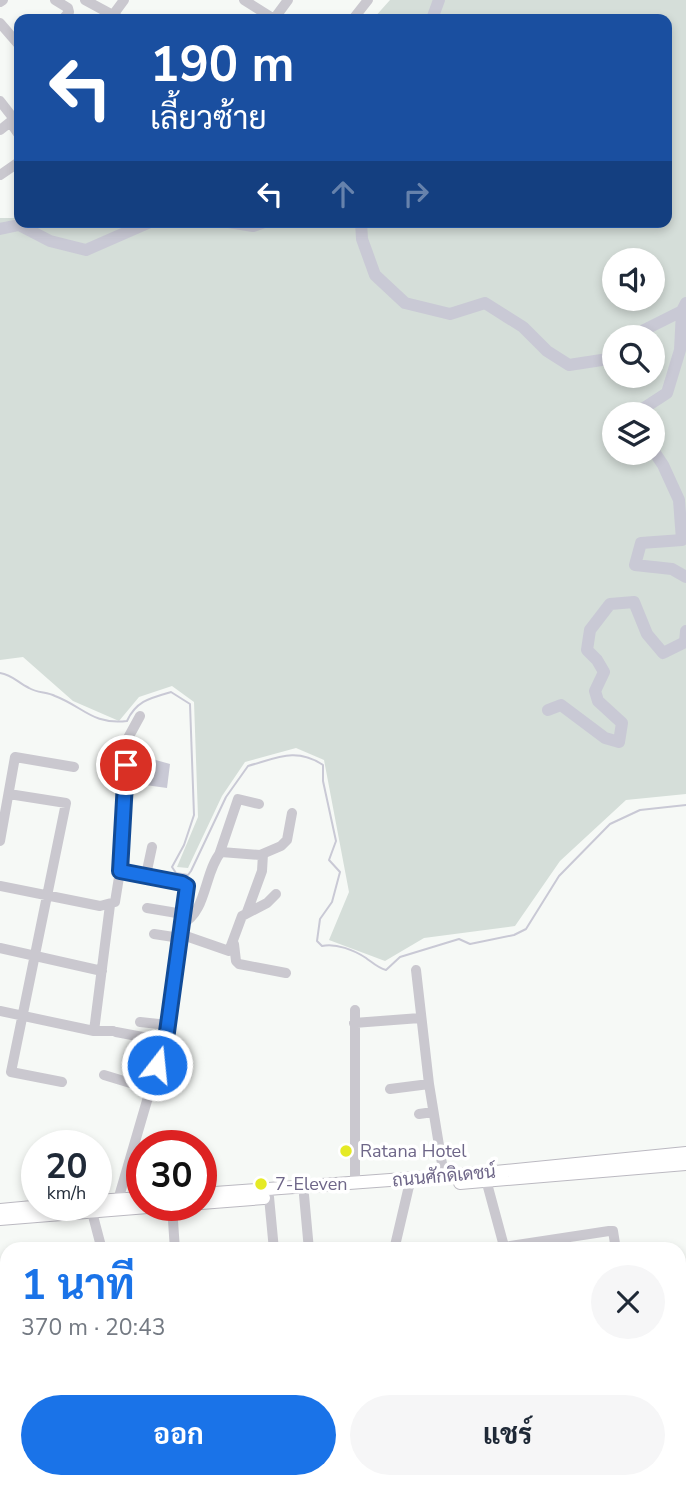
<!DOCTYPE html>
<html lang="th">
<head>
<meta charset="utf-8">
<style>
  :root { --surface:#fff; --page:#f6f6f7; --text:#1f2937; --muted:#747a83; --accent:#1a73e8 }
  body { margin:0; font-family:"Nunito Sans",Sarabun,sans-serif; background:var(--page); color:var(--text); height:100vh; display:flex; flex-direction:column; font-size:26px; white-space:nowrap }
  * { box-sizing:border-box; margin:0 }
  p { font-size:23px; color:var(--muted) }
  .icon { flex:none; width:38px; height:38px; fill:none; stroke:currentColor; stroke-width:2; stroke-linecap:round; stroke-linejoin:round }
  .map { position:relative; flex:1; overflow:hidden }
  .details { position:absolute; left:0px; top:1242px; width:686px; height:247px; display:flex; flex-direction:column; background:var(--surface); border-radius:21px 21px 0 0; box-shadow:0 4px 10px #0003 }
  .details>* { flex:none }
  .hud { position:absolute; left:14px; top:14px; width:658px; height:214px; border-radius:14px; box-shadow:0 4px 10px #0003; background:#1a4fa0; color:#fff; overflow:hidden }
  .fabs { position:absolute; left:602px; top:248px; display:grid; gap:14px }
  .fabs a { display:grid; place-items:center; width:63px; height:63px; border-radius:50%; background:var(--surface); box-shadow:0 4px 10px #0003; font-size:35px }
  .speed { position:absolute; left:21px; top:1130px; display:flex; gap:14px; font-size:35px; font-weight:700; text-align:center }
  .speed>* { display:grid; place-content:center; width:91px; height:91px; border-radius:50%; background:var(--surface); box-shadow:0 4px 10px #0003; line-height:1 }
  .speed small { font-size:18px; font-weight:400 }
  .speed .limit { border:10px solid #d22; background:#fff; color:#111 }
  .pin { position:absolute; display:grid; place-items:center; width:60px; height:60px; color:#fff; margin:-30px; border:4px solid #fff; border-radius:50%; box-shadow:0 2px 7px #0007 }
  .me { position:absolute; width:77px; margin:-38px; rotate:16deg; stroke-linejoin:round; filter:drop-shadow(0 0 5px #0008) }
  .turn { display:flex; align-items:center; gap:24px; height:147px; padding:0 21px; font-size:32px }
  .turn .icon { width:91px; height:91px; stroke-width:2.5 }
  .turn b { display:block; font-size:49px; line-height:60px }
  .lanes { display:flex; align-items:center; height:66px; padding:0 21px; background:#0003; justify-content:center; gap:35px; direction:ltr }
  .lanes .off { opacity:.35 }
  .round { display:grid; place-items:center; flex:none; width:74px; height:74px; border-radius:37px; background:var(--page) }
  .overview { display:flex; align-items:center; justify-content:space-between; height:119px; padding:0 21px }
  h1 { font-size:42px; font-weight:700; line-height:52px; color:var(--accent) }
  .cta { display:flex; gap:14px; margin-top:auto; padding:14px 21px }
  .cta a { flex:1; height:80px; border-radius:42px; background:var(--accent); color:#fff; font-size:28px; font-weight:700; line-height:80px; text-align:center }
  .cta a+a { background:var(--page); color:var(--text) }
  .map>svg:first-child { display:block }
  .green { fill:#d5ded9; fill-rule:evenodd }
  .water { fill:#c9c9d5 }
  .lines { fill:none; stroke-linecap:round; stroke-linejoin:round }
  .stream { stroke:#c9c9d5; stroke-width:2 }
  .river { stroke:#c9c9d5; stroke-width:12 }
  .major-casing { stroke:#bbb9c1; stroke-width:14 }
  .minor { stroke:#cac8cf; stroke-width:10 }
  .major { stroke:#fff; stroke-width:12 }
  .route-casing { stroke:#114b97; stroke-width:18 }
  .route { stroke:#1a73e8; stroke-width:12 }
  .poi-dot { fill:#e5ea25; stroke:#fff; stroke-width:2.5 }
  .labels { text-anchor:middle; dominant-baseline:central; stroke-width:7; stroke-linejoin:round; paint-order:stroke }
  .poi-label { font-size:18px; fill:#6e6688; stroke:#fff; text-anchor:start }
  .street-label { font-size:18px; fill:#6e6688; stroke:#fff }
</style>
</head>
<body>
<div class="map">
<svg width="686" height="1489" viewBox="0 0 686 1489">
  <rect width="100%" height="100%" fill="#f6f9f6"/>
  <path class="green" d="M 390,0 L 686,0 L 686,794 L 626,800 L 560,861 L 515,926 L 424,938 L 385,961 L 329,940 L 349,892 L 324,760 L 296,748 L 245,762 L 222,796 L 188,868 L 177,867 L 198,817 L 194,702 L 172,686 L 139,697 L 119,721 L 73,701 L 23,657 L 0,660 L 0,218 L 19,218 L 19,222 L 667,222 L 667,19 L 373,19 ZM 614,261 L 653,261 L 653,299 L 614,299 ZM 614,338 L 653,338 L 653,376 L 614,376 ZM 614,415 L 653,415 L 653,453 L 614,453 Z"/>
  <path class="water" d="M 131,753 L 170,764 L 167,788 L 131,783 Z"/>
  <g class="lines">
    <path class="stream" d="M 0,673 C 13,675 18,683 29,688 C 37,693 47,692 55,696 C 84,707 92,725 127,721 C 136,701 150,698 171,692 L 190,704 L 194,815 L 184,845 L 172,867 L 176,873 L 188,875 L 191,871 L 226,797 L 248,766 C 277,758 296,747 323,765 L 323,781 L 336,841 L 329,860 L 340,872 L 332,902 L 320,919 L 317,941 L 322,946 C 336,943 354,950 366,958 C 373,963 378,968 386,970 L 400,957 L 459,939 L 470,944 L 514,935 L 526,929 L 559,876 L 610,824 L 640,810 L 686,805"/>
    <path class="river" d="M 432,19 L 439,0
      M 229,222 L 253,226 L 264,222
      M 361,222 L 362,239 L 375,275 L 405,303 L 450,314 L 485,303 L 523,327 L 547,351 L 569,365 L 608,359 L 614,354
      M 0,229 L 19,225 L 50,241 L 86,250 L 150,222
      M 635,338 L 644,330 L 682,311
      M 645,415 L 644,408 L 667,393 L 680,350 L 682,311 L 686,303
      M 653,450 L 663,465 L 679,500 L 682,540 L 641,543 L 635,565 L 672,569 L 686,577
      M 548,710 L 561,705 L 605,738 L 619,742 L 622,723 L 598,701 L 595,691 L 604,672 L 597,660 L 587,650 L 590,630 L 610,604 L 634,602 L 647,634 L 663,653 L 685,642 L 686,631"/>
    <g class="major-casing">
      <path id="major" d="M 460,1183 L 686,1164
        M 201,1194 L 485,1173 L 686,1153
        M 96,1201 L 142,1198
        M 201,1203 L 264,1198
        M 0,1210 L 43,1206
        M 0,1219 L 160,1206"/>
    </g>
    <path class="minor" d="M 55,0 L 68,8 L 69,12 L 63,19
      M 85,0 L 120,19
      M 244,0 L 274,19
      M 0,2 L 3,0
      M 110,19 L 124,0
      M 274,19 L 288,0
      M 353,19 L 368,0
      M 0,23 L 19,45
      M 0,101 L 14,119 L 0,130
      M 10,122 L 19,135
      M 0,175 L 19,162
      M 9,794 L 66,803 L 11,1072 L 62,1082
      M 0,841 L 15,757 L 74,767
      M 219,855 L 238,799 L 259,804
      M 142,875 L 146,875 L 152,847
      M 0,886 L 100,906 L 115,902 L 120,871 L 128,738 L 140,716
      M 147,908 L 183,914
      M 247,912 L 262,871 L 263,854
      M 182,924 C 207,912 204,872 221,852 L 260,855 L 281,846 L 287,840 L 292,813
      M 154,934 L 180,938
      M 180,934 L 229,951 L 242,916 L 267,903 L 276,894
      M 234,944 L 236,961 L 239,964 L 286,973
      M 0,948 L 102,971
      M 416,970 L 429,1084 L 444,1176
      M 0,1011 L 94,1031 L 113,1031
      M 140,1022 L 168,1025
      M 354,1023 L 420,1018
      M 94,1031 L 110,905
      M 116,1032 L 164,1041
      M 104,1075 L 150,1089
      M 390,1089 L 429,1084
      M 419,1114 L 433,1112
      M 485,1176 L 505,1250
      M 355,1183 L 355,1010
      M 304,1195 L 309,1250
      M 269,1197 L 274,1250
      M 118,1200 L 167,1032 L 187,886 L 182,883 L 120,871
      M 172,1206 L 175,1250
      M 92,1212 L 102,1250
      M 504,1247 L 609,1231 L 613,1231 L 616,1250
      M 394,1250 L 409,1186
      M 0,1280 L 7,1280
      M 0,1343 L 7,1345
      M 679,1463 L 686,1462
      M 0,1475 L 7,1475
      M 44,1482 L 68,1485 L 82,1482
      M 140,1482 L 158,1489
      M 262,1482 L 263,1489
      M 322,1482 L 323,1489
      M 556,1482 L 556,1489
      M 605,1482 L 606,1489
      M 661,1482 L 662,1489
      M 21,1489 L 21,1482
      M 366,1489 L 366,1482
      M 455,1489 L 468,1482
      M 536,1489 L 540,1482"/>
    <use href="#major" class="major"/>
  </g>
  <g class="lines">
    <g class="route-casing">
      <path id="route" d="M 126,765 L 120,871 L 182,883 L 187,886 L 167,1032 L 157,1065"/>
    </g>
    <use href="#route" class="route"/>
  </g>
  <g class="poi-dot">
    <circle cx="346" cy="1151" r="7"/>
    <circle cx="261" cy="1184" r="7"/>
  </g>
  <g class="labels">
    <g class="poi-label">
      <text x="360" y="1151">Ratana Hotel</text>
      <text x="275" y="1184">7-Eleven</text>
    </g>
    <g class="street-label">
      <text transform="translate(444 1176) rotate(-5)">ถนนศักดิเดชน์</text>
    </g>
  </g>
</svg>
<div class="fabs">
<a><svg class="icon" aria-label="sound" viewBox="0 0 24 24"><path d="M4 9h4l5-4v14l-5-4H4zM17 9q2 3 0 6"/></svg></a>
<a><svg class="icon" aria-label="search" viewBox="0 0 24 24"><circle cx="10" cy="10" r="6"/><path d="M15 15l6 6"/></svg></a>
<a><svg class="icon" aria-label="layers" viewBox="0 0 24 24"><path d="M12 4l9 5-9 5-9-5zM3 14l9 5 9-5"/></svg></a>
</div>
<div class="speed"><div>20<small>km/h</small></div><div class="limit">30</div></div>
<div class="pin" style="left:126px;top:765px;background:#d93025"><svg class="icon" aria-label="arrive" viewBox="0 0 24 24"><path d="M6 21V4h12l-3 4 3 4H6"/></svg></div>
<svg class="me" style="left:157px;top:1065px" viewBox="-20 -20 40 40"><circle r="17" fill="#1a73e8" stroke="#fff" stroke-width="3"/><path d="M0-11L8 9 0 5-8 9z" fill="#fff"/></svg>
<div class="hud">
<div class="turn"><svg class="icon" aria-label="left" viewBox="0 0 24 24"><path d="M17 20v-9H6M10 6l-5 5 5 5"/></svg><div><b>190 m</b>เลี้ยวซ้าย</div></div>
<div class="lanes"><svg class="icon" aria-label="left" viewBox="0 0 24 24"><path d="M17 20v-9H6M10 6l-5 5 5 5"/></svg><svg class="icon off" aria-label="ahead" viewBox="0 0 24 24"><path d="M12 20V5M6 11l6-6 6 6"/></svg><svg class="icon off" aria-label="right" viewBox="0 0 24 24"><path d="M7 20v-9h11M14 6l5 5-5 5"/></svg></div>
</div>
<section class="details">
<div class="overview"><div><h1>1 นาที</h1><p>370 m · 20:43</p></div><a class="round"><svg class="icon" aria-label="close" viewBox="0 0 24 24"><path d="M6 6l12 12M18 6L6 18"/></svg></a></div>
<div class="cta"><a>ออก</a><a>แชร์</a></div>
</section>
</div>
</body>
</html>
